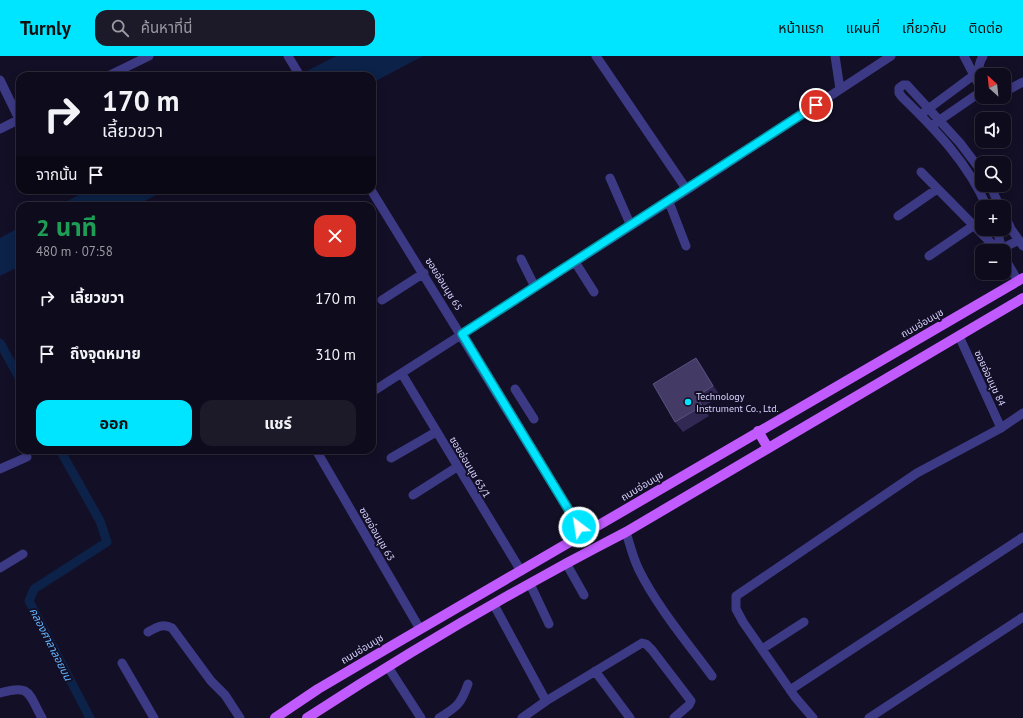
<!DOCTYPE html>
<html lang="th">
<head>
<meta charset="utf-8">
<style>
  :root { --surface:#0e0b1c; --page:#1c1929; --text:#f1f3f6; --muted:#9b9ba3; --line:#2e2b3b; --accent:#00e5ff }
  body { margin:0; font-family:"PT Sans","Noto Sans Thai",sans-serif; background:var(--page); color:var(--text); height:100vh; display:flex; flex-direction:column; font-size:15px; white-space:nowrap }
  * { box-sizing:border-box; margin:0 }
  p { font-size:13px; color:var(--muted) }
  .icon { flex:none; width:22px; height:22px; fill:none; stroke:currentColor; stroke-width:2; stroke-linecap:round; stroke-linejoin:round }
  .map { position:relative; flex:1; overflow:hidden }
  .sheet { position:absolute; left:16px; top:146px; width:360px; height:252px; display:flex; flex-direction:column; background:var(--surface); border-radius:12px; box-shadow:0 2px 10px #0003,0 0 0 1px var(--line) }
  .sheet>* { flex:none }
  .guide { position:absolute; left:16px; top:16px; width:360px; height:122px; border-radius:12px; box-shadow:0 2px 10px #0003,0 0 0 1px var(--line); background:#0e0b1c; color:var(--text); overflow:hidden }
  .needle { width:26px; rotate:333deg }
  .controls { position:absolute; left:975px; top:12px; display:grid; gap:8px }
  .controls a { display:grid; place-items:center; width:36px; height:36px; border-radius:8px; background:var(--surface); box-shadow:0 2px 10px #0003,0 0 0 1px var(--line); font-size:20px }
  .pin { position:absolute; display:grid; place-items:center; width:34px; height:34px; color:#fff; margin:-17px; border:2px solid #fff; border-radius:50%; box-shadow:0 1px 4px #0007 }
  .me { position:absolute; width:44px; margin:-22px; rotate:329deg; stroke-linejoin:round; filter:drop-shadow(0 0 3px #0008) }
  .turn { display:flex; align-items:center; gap:14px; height:84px; padding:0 20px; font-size:18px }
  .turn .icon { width:52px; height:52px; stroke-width:2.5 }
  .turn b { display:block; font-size:28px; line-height:34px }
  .then { display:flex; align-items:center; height:38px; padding:0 20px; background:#0003; gap:8px; font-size:15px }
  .round { display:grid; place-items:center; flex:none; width:42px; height:42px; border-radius:12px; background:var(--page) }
  .summary { display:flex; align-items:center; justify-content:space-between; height:68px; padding:0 20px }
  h1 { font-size:24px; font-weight:700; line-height:30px; color:#1e9e55 }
  .button { display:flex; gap:8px; margin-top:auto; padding:8px 20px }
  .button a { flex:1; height:46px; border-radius:12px; background:var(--accent); color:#111; font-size:16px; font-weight:700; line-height:46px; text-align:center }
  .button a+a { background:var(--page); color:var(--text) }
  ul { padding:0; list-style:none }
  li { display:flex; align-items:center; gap:12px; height:56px; padding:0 20px }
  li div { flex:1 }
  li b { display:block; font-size:15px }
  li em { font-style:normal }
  header { display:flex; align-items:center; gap:24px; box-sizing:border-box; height:56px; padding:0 20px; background:var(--accent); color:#111 }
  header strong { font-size:19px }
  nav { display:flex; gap:22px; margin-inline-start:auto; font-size:14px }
  .search { width:280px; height:36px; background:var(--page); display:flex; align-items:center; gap:10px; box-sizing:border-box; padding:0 14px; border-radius:12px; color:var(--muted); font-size:15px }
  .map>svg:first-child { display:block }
  .water { fill:#0c2248 }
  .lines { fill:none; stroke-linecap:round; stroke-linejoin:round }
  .canal { stroke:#0c2248; stroke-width:9 }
  .minor { stroke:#3d3a85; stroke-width:9 }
  .primary { stroke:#c25bff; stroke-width:10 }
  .wall { fill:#312854 }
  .shaded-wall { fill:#1d163a }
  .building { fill:#433a66; stroke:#5a527e }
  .route-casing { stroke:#0095a6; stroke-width:10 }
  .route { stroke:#00e5ff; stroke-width:7 }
  .poi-dot { fill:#00e5ff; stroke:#130f26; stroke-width:1.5 }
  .labels { text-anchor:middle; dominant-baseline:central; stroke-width:4; stroke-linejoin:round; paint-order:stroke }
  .street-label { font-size:10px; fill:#d9d4ff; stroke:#130f26 }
  .poi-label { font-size:10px; fill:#d9d4ff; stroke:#130f26; text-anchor:start }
  .water-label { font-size:11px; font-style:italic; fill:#62b6ff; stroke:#130f26 }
</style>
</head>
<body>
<header>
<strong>Turnly</strong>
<div class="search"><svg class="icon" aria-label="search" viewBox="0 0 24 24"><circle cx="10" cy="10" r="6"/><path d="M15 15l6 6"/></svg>ค้นหาที่นี่</div>
<nav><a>หน้าแรก</a><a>แผนที่</a><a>เกี่ยวกับ</a><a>ติดต่อ</a></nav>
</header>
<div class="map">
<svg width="1023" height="662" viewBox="0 0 1023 662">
  <rect width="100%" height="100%" fill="#130f26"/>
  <path class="water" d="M 336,0 L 423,0 L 372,27 L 372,20 L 297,20 Z
    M 88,134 L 166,134 L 135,150 L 58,150 Z
    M 20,171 L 20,210 L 0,220 L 0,182 Z"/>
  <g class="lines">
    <path class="canal" d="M 0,287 L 20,323
      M 60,394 L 100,465 L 107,486 L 34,533 L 29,545 L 90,662"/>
    <path class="minor" d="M 288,0 L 300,20
      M 596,0 L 687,134
      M 835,0 L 840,33
      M 108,20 L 149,0
      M 981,21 C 977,14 979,7 983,0
      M 0,24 L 19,63
      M 1004,36 L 1023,26
      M 924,56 L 978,16
      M 934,68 L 982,35 L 964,0
      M 0,73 L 20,63
      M 921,116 L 996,192 L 1001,193 L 1019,184
      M 982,116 L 960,87 L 907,29 L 903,29 L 899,32 L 899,37 L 902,41 C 936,74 968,107 987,151
      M 610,122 L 631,170
      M 990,129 L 1000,151
      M 371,134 L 584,479
      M 669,146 L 686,190
      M 1004,158 L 1011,173 L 1023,190
      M 898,160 L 937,133
      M 997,173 L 1002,195
      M 929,200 L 973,170
      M 1004,201 L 1018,225
      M 521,203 L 535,231
      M 575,206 L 594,236
      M 382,244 L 424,217
      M 959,280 L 1001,372
      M 402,318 L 521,515
      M 515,333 L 534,363
      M 372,336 L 687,134 L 891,0
      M 316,394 L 420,573
      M 391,402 L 436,376
      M 0,413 L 27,401
      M 413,439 L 457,411
      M 626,476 C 630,489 633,502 639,514 C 658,552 687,586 712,620
      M 566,507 L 584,539
      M 0,512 L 23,498
      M 530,528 L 549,568
      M 494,549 L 546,645 L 522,662
      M 148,576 C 157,571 163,567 172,572 L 211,625 L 225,639 L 240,662
      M 762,593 L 804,566
      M 122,607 L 154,662
      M 388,611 L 421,662
      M 595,615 L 630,662
      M 790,634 L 1023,481
      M 0,637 C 31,628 28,637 42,662
      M 546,645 L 642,587 L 646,588 L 652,594 L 691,645 L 689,649 L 674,662
      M 439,662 C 457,651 461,648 468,628
      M 813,662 L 795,641 L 743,566 L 736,553 L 736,540 L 917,417 L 1001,372 L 1023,357
      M 869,662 L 1023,561"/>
    <path class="primary" d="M 758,375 L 768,392
      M 275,662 L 318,633 L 369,603 L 1023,222
      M 307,662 C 410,595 517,532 626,476 L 1023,242"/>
  </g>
  <path class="wall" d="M 696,302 L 703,312 L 721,341 L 704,350 L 709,360 L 683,376 L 675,366 Z"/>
  <path class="shaded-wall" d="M 696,302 L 703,312 L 721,341 L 713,330 Z
    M 697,340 L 704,350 L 709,360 L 702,350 Z"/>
  <path class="building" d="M 696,302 L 713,330 L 697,340 L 702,350 L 675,366 L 653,328 Z"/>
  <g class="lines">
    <g class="route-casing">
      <path id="route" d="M 579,471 L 462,278 L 816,49"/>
    </g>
    <use href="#route" class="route"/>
  </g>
  <circle class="poi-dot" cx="688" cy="346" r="4"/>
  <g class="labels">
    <g class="street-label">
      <text transform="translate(444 228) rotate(58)">ซอยอ่อนนุช 65</text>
      <text transform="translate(922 267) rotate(-30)">ถนนอ่อนนุช</text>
      <text transform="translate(990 322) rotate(65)">ซอยอ่อนนุช 84</text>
      <text transform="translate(470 411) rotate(59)">ซอยอ่อนนุช 63/1</text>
      <text transform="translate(642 430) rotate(-31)">ถนนอ่อนนุช</text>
      <text transform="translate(377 478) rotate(60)">ซอยอ่อนนุช 63</text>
      <text transform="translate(362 593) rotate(-31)">ถนนอ่อนนุช</text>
    </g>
    <g class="poi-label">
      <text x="696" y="340">Technology<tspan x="696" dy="12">Instrument Co., Ltd.</tspan></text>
    </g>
    <g class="water-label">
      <text transform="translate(51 588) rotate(63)">คลองศาลาลอยบน</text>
    </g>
  </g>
</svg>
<div class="controls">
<a><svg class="needle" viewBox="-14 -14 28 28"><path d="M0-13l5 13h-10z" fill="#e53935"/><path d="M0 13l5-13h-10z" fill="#9b9ba3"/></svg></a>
<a><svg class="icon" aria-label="sound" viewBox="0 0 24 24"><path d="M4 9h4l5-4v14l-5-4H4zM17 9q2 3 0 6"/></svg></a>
<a><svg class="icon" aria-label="search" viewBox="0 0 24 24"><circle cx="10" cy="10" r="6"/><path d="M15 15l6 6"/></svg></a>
<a>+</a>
<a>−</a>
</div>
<div class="pin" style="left:816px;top:49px;background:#d93025"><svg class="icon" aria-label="arrive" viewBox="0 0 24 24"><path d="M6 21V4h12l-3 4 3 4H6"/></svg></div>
<svg class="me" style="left:579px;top:471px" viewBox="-20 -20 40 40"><circle r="17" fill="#00e5ff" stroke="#fff" stroke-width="3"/><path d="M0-11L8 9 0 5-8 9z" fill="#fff"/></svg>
<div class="guide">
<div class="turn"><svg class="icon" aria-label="right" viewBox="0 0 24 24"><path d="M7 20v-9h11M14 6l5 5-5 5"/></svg><div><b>170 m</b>เลี้ยวขวา</div></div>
<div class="then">จากนั้น<svg class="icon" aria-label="arrive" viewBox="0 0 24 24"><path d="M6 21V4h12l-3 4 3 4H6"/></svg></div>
</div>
<section class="sheet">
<div class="summary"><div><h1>2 นาที</h1><p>480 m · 07:58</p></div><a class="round" style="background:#d93025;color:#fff"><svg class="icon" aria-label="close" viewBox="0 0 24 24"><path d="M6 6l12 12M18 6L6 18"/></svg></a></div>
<ul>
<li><svg class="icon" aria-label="right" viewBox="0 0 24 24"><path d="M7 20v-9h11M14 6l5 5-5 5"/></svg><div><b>เลี้ยวขวา</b></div><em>170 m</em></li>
<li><svg class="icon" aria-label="arrive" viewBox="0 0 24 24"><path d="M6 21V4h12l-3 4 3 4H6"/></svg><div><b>ถึงจุดหมาย</b></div><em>310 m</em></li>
</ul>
<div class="button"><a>ออก</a><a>แชร์</a></div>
</section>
</div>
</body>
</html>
